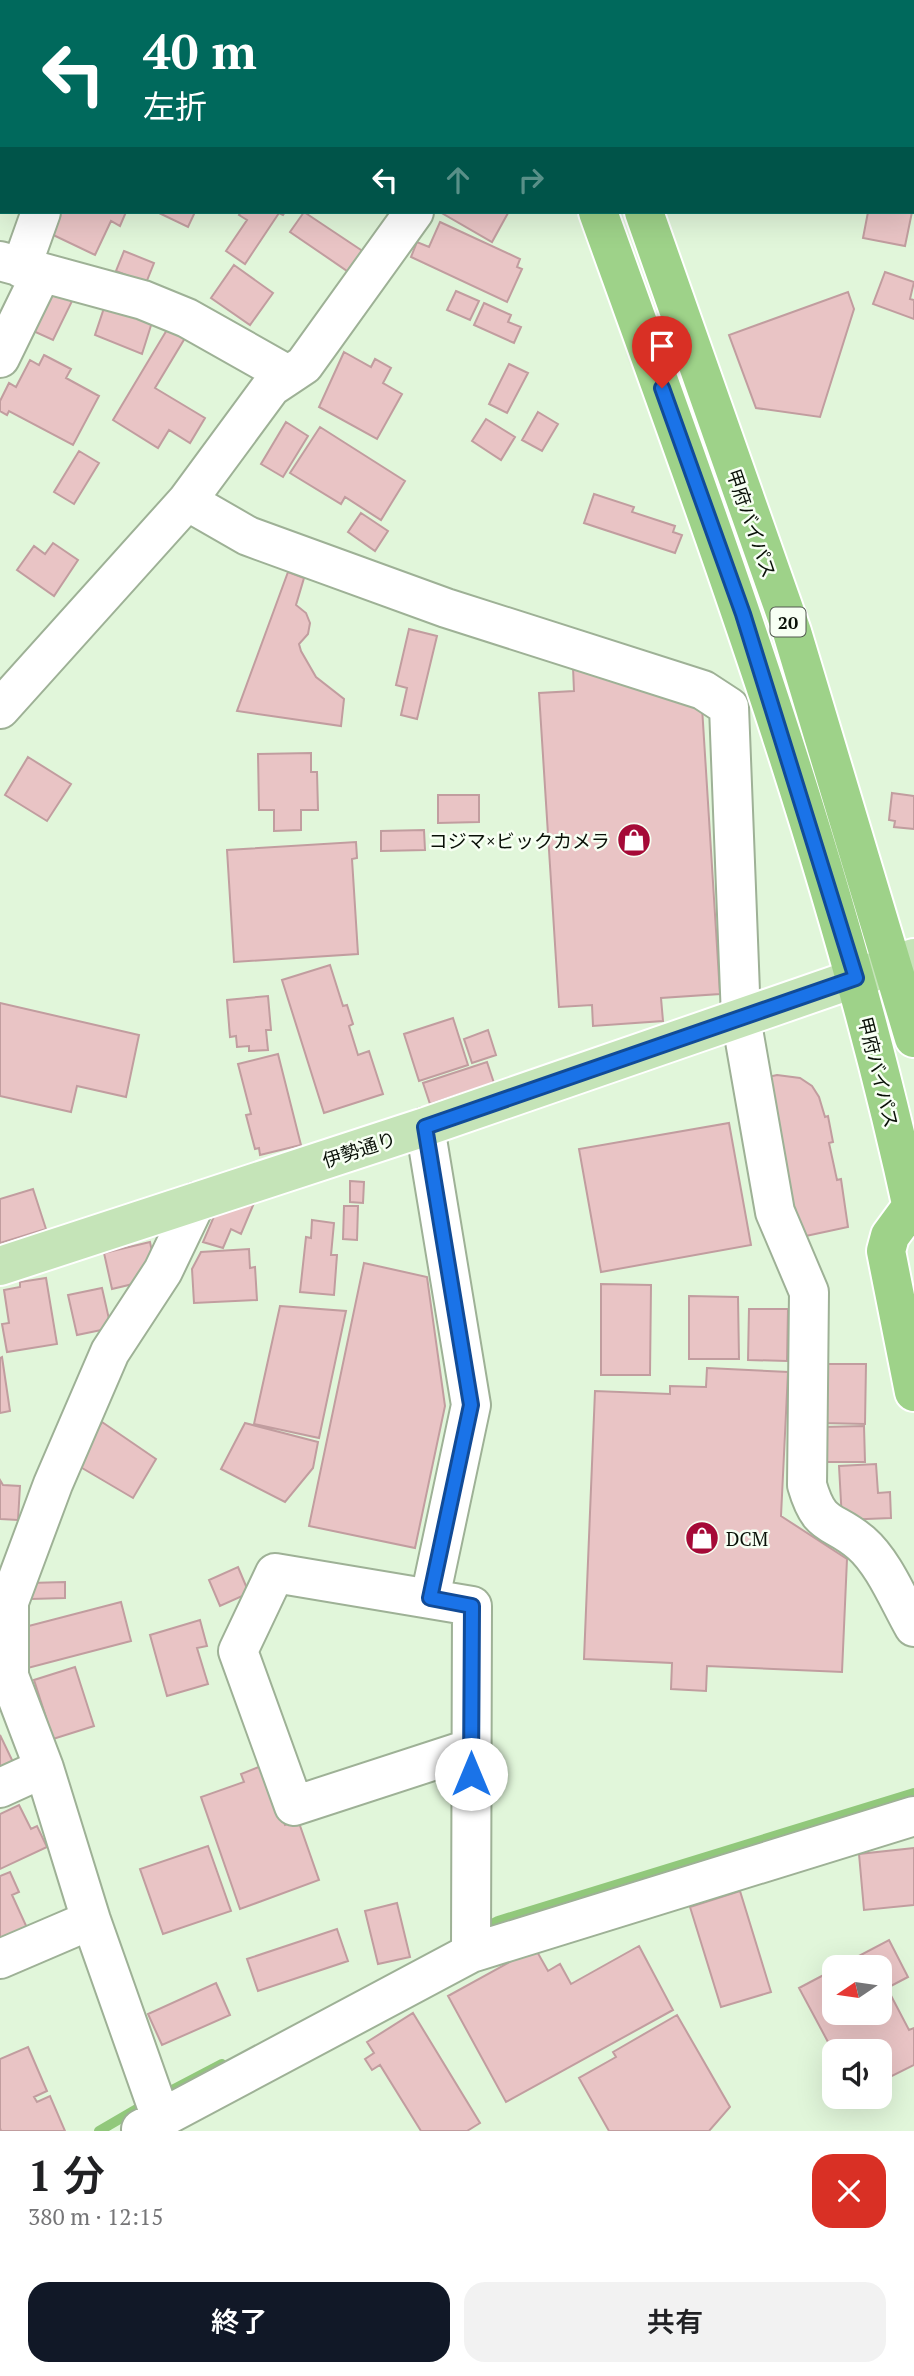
<!DOCTYPE html>
<html lang="ja">
<head>
<meta charset="utf-8">
<style>
  :root { --surface:#fff; --page:#f2f2f2; --text:#202124; --muted:#757577; --accent:#111827 }
  body { margin:0; font-family:"PT Serif","Noto Sans JP",serif; background:var(--page); color:var(--text); height:100vh; display:flex; flex-direction:column; font-size:26px; white-space:nowrap }
  * { box-sizing:border-box; margin:0 }
  p { font-size:23px; color:var(--muted) }
  .icon { flex:none; width:38px; height:38px; fill:none; stroke:currentColor; stroke-width:2; stroke-linecap:round; stroke-linejoin:round }
  .map { position:relative; height:2131px; overflow:hidden }
  .details { display:flex; flex-direction:column; background:var(--surface); flex:1 }
  .details>* { flex:none }
  .banner { position:absolute; left:0px; top:0px; width:915px; height:214px; box-shadow:0 7px 28px #0002; background:#00695c; color:#fff; overflow:hidden }
  .needle { width:46px; rotate:257deg }
  .fabs { position:absolute; left:822px; top:1955px; display:grid; gap:14px }
  .fabs a { display:grid; place-items:center; width:70px; height:70px; border-radius:14px; background:var(--surface); box-shadow:0 7px 28px #0002; font-size:35px }
  .pin { position:absolute; display:grid; place-items:center; width:60px; height:60px; color:#fff; margin:-72px -30px; border-radius:50% 50% 50% 0; rotate:-45deg; box-shadow:0 0 7px #0007 }
  .pin .icon { rotate:45deg }
  .me { position:absolute; width:77px; margin:-38px; rotate:0deg; stroke-linejoin:round; filter:drop-shadow(0 0 5px #0008) }
  .turn { display:flex; align-items:center; gap:24px; height:147px; padding:0 28px; font-size:32px }
  .turn .icon { width:91px; height:91px; stroke-width:2.5 }
  .turn b { display:block; font-size:49px; line-height:60px }
  .lanes { display:flex; align-items:center; height:66px; padding:0 28px; background:#0003; justify-content:center; gap:35px; direction:ltr }
  .lanes .off { opacity:.35 }
  .round { display:grid; place-items:center; flex:none; width:74px; height:74px; border-radius:21px; background:var(--page) }
  .summary { display:flex; align-items:center; justify-content:space-between; height:119px; padding:0 28px }
  h1 { font-size:42px; font-weight:600; line-height:52px }
  .button { display:flex; gap:14px; margin-top:auto; padding:14px 28px }
  .button a { flex:1; height:80px; border-radius:21px; background:var(--accent); color:#fff; font-size:28px; font-weight:600; line-height:80px; text-align:center }
  .button a+a { background:var(--page); color:var(--text) }
  .map>svg:first-child { display:block }
  .lines { fill:none; stroke-linecap:round; stroke-linejoin:round }
  .stream { stroke:#91c87b; stroke-width:10 }
  .building { fill:#e9c4c5; stroke:#c19d9f; stroke-width:2 }
  .minor-casing { stroke:#9eb196; stroke-width:42 }
  .major-casing { stroke:#fff; stroke-width:42 }
  .highway-casing { stroke:#fff; stroke-width:42 }
  .minor { stroke:#fff; stroke-width:38 }
  .major { stroke:#c5e4b8; stroke-width:38 }
  .highway { stroke:#9ed289; stroke-width:38 }
  .route-casing { stroke:#114b97; stroke-width:18 }
  .route { stroke:#1a73e8; stroke-width:12 }
  .labels { text-anchor:middle; dominant-baseline:central; stroke-width:5; stroke-linejoin:round; paint-order:stroke }
  .shield { fill:#f7fff3; stroke:#50584e; stroke-width:2 }
  .shield-label { font-size:18px; font-weight:bold; fill:#091007 }
  .street-label { font-size:19px; fill:#091007; stroke:#f7fff3 }
  .poi-label { font-size:19px; fill:#091007; stroke:#f7fff3; text-anchor:end }
</style>
</head>
<body>
<div class="map">
<svg width="914" height="2131" viewBox="0 0 914 2131">
  <rect width="100%" height="100%" fill="#e1f6da"/>
  <g class="lines">
    <path class="stream" d="M 480,1930 L 498,1921 L 914,1793
      M 161,2096 L 222,2064
      M 99,2131 L 147,2103"/>
  </g>
  <path class="building" d="M 59,212 L 126,212 L 120,226 L 111,221 L 95,255 L 49,233 Z
    M 157,212 L 195,212 L 188,227 Z
    M 241,212 L 285,212 L 283,215 L 279,213 L 245,264 L 226,251 L 247,220 L 239,215 Z
    M 304,212 L 364,252 L 350,273 L 290,232 Z
    M 440,212 L 505,212 L 508,213 L 492,242 Z
    M 868,212 L 912,212 L 905,246 L 863,238 Z
    M 440,222 L 520,259 L 517,267 L 522,269 L 507,302 L 411,257 L 417,242 L 429,247 Z
    M 124,251 L 154,263 L 146,283 L 116,271 Z
    M 234,265 L 273,293 L 250,325 L 211,298 Z
    M 885,272 L 914,282 L 910,299 L 914,300 L 914,319 L 873,304 Z
    M 49,291 L 76,293 L 53,340 L 31,330 Z
    M 456,291 L 479,301 L 470,320 L 447,310 Z
    M 848,292 L 854,309 L 820,417 L 756,408 L 729,335 Z
    M 484,303 L 511,315 L 508,322 L 521,327 L 514,343 L 474,325 Z
    M 104,308 L 153,319 L 142,354 L 95,335 Z
    M 168,328 L 185,338 L 155,388 L 205,418 L 190,443 L 169,430 L 158,448 L 113,420 Z
    M 344,352 L 371,367 L 375,359 L 391,368 L 383,383 L 402,394 L 377,439 L 319,407 Z
    M 44,355 L 71,369 L 66,378 L 99,396 L 73,445 L 9,411 L 7,415 L 0,411 L 0,401 L 9,383 L 16,387 L 30,360 L 39,365 Z
    M 509,364 L 528,373 L 507,413 L 489,404 Z
    M 538,412 L 558,424 L 542,451 L 522,440 Z
    M 486,419 L 515,437 L 501,460 L 472,441 Z
    M 286,422 L 308,436 L 283,477 L 261,464 Z
    M 320,427 L 405,481 L 381,520 L 345,497 L 341,504 L 290,473 Z
    M 79,451 L 99,463 L 74,504 L 54,492 Z
    M 594,494 L 634,507 L 632,512 L 675,526 L 673,532 L 682,535 L 675,553 L 584,523 Z
    M 361,513 L 388,531 L 375,551 L 348,532 Z
    M 53,543 L 78,560 L 54,596 L 17,570 L 34,546 L 45,554 Z
    M 288,572 L 304,578 L 296,605 L 306,613 L 310,623 L 308,634 L 299,644 L 301,651 L 316,677 L 344,699 L 341,726 L 237,711 Z
    M 409,629 L 437,636 L 417,719 L 401,715 L 407,688 L 396,685 Z
    M 573,667 L 702,707 L 720,994 L 661,998 L 663,1021 L 593,1026 L 592,1005 L 559,1007 L 539,693 L 574,691 Z
    M 311,753 L 311,772 L 317,772 L 318,810 L 301,810 L 301,830 L 274,831 L 274,810 L 259,810 L 258,754 Z
    M 28,757 L 71,784 L 47,821 L 5,795 Z
    M 892,793 L 914,796 L 914,829 L 894,827 L 895,821 L 889,820 Z
    M 438,795 L 479,795 L 479,822 L 438,823 Z
    M 424,830 L 425,850 L 381,851 L 381,831 Z
    M 356,842 L 357,858 L 352,859 L 358,954 L 234,962 L 227,850 Z
    M 330,965 L 343,1006 L 347,1005 L 353,1024 L 349,1026 L 358,1055 L 369,1051 L 383,1094 L 324,1113 L 282,980 Z
    M 268,996 L 271,1030 L 266,1030 L 268,1050 L 249,1051 L 249,1046 L 237,1047 L 236,1036 L 230,1037 L 227,1000 Z
    M 0,1003 L 139,1035 L 126,1097 L 77,1086 L 71,1112 L 0,1096 Z
    M 453,1018 L 468,1065 L 419,1081 L 404,1034 Z
    M 488,1030 L 496,1055 L 472,1063 L 464,1039 Z
    M 278,1054 L 301,1145 L 260,1155 L 259,1148 L 255,1149 L 246,1115 L 251,1114 L 238,1064 Z
    M 487,1062 L 494,1083 L 430,1104 L 423,1083 Z
    M 777,1075 L 800,1078 L 812,1086 L 819,1097 L 825,1117 L 828,1116 L 833,1142 L 829,1143 L 837,1180 L 841,1179 L 848,1227 L 801,1237 L 795,1208 L 791,1209 L 768,1077 Z
    M 729,1123 L 751,1245 L 601,1272 L 579,1149 Z
    M 350,1181 L 364,1182 L 363,1203 L 350,1202 Z
    M 33,1189 L 46,1229 L 0,1243 L 0,1199 Z
    M 254,1203 L 241,1234 L 231,1229 L 223,1248 L 203,1242 L 215,1214 Z
    M 344,1206 L 358,1206 L 357,1240 L 343,1239 Z
    M 312,1220 L 334,1223 L 331,1255 L 337,1255 L 334,1295 L 300,1292 L 306,1237 L 311,1238 Z
    M 150,1242 L 154,1261 L 137,1283 L 112,1289 L 104,1253 Z
    M 249,1249 L 250,1268 L 255,1267 L 257,1300 L 194,1303 L 192,1269 L 201,1252 Z
    M 364,1263 L 427,1277 L 445,1406 L 415,1548 L 309,1526 Z
    M 46,1278 L 57,1344 L 7,1352 L 2,1324 L 9,1323 L 4,1290 L 20,1287 L 20,1282 Z
    M 601,1284 L 651,1285 L 650,1375 L 601,1375 Z
    M 102,1288 L 111,1328 L 77,1335 L 68,1295 Z
    M 689,1296 L 738,1297 L 739,1359 L 689,1359 Z
    M 280,1306 L 346,1311 L 319,1438 L 254,1424 Z
    M 749,1309 L 788,1309 L 787,1361 L 748,1360 Z
    M 2,1357 L 10,1411 L 0,1413 L 0,1358 Z
    M 824,1364 L 866,1364 L 865,1424 L 823,1423 Z
    M 707,1368 L 788,1372 L 781,1516 L 847,1559 L 842,1672 L 707,1666 L 706,1691 L 671,1689 L 672,1663 L 584,1659 L 595,1391 L 670,1394 L 670,1386 L 706,1387 Z
    M 102,1422 L 156,1459 L 133,1498 L 77,1465 Z
    M 245,1423 L 318,1442 L 313,1468 L 285,1502 L 221,1469 Z
    M 864,1426 L 865,1462 L 824,1462 L 823,1427 Z
    M 876,1464 L 878,1493 L 890,1492 L 891,1518 L 842,1520 L 839,1466 Z
    M 0,1480 L 3,1485 L 20,1486 L 18,1520 L 0,1519 Z
    M 238,1567 L 249,1593 L 220,1606 L 209,1580 Z
    M 65,1582 L 65,1598 L 31,1599 L 30,1583 Z
    M 121,1602 L 131,1641 L 20,1670 L 17,1629 Z
    M 200,1620 L 207,1646 L 197,1648 L 208,1684 L 167,1696 L 150,1635 Z
    M 75,1667 L 94,1726 L 53,1739 L 34,1680 Z
    M 0,1735 L 13,1762 L 0,1768 Z
    M 264,1765 L 285,1825 L 298,1820 L 319,1880 L 240,1909 L 201,1797 L 244,1782 L 241,1774 Z
    M 19,1805 L 31,1829 L 37,1826 L 47,1847 L 0,1869 L 0,1814 Z
    M 208,1846 L 231,1911 L 163,1934 L 140,1869 Z
    M 914,1848 L 914,1905 L 864,1910 L 859,1854 Z
    M 10,1872 L 19,1892 L 12,1895 L 28,1930 L 0,1943 L 0,1876 Z
    M 740,1891 L 771,1992 L 721,2007 L 690,1907 Z
    M 397,1903 L 410,1957 L 378,1964 L 365,1911 Z
    M 337,1929 L 348,1961 L 258,1991 L 247,1959 Z
    M 889,1940 L 908,1977 L 887,1988 L 909,2030 L 914,2028 L 914,2065 L 880,2082 L 880,2051 L 835,2051 L 835,2055 L 799,1988 L 835,1969 L 835,2012 L 880,2012 L 880,1967 L 838,1967 Z
    M 639,1946 L 673,2010 L 506,2102 L 448,1996 L 535,1948 L 548,1971 L 560,1964 L 571,1984 Z
    M 216,1983 L 230,2015 L 162,2045 L 148,2014 Z
    M 413,2013 L 480,2123 L 467,2131 L 421,2131 L 380,2065 L 372,2070 L 365,2059 L 374,2053 L 367,2042 Z
    M 677,2015 L 730,2107 L 709,2131 L 609,2131 L 579,2078 L 616,2057 L 613,2052 Z
    M 28,2047 L 47,2091 L 34,2097 L 37,2102 L 50,2096 L 65,2131 L 1,2131 L 0,2128 L 0,2059 Z"/>
  <g class="lines">
    <g class="minor-casing">
      <path id="minor" d="M 143,2 L 144,0
        M 0,261 L 143,300 L 187,318 L 288,375
        M 21,268 L 41,212
        M 0,358 L 41,274
        M 187,501 L 248,536 L 446,608 L 703,690 L 729,707 L 741,1018 L 775,1212 L 809,1292 L 807,1485 C 820,1530 832,1518 861,1543 C 884,1563 899,1601 914,1627
        M 0,709 L 187,501 L 271,387 L 304,365 L 414,212
        M 425,1127 L 471,1405 L 430,1598
        M 0,1788 L 44,1768
        M 471,1953 L 472,1606 L 275,1573 L 238,1651 L 294,1806 L 472,1748
        M 0,1959 L 91,1920
        M 161,2118 L 91,1920 L 44,1768 L 9,1676 L 9,1602 L 53,1484 L 110,1352 L 163,1271 L 196,1202
        M 141,2129 L 471,1953 L 914,1816"/>
    </g>
    <g class="major-casing">
      <path id="major" d="M 0,1266 L 425,1127 L 914,958"/>
    </g>
    <g class="highway-casing">
      <path id="highway" d="M 510,0 L 511,2
        M 555,0 L 556,2
        M 598,212 C 717,542 840,873 914,1217
        M 644,212 L 792,632 L 914,1038
        M 912,1206 L 890,1236 L 886,1251 L 914,1392"/>
    </g>
    <use href="#minor" class="minor"/>
    <use href="#major" class="major"/>
    <use href="#highway" class="highway"/>
  </g>
  <g class="lines">
    <g class="route-casing">
      <path id="route" d="M 471,1774 L 472,1606 L 430,1598 L 471,1405 L 425,1127 L 856,978 L 743,614 L 662,388"/>
    </g>
    <use href="#route" class="route"/>
  </g>
  <defs>
    <g id="shop-disc" transform="scale(1.75)"><circle r="9.5" fill="#a50a37" stroke="#f7fff3"/><path d="M-5-2.5h2.3a2.7 3.5 0 0 1 5.4 0H5L5.5 6h-11ZM-1.5-2.5h3a1.5 2.3 0 0 0-3 0Z" fill="#fff"/></g>
  </defs>
  <g fill-rule="evenodd">
    <use href="#shop-disc" x="634" y="840"/>
    <use href="#shop-disc" x="702" y="1538"/>
  </g>
  <g class="labels">
    <rect class="shield" x="770.5" y="607.5" width="35" height="29" rx="5"/>
    <g class="shield-label">
      <text x="788" y="622">20</text>
    </g>
    <g class="street-label">
      <text transform="translate(752 523) rotate(71)">甲府バイパス</text>
      <text transform="translate(879 1072) rotate(76)">甲府バイパス</text>
      <text transform="translate(359 1149) rotate(-18)">伊勢通り</text>
    </g>
    <g class="poi-label">
      <text x="610" y="840">コジマ×ビックカメラ</text>
      <text x="726" y="1538" text-anchor="start">DCM</text>
    </g>
  </g>
</svg>
<div class="fabs">
<a><svg class="needle" viewBox="-14 -14 28 28"><path d="M0-13l5 13h-10z" fill="#e53935"/><path d="M0 13l5-13h-10z" fill="#757577"/></svg></a>
<a><svg class="icon" aria-label="sound" viewBox="0 0 24 24"><path d="M4 9h4l5-4v14l-5-4H4zM17 9q2 3 0 6"/></svg></a>
</div>
<div class="pin" style="left:662px;top:388px;background:#d93025"><svg class="icon" aria-label="arrive" viewBox="0 0 24 24"><path d="M6 21V4h12l-3 4 3 4H6"/></svg></div>
<svg class="me" style="left:471px;top:1774px" viewBox="-20 -20 40 40"><circle r="19" fill="#fff"/><path d="M0-13L10 11 0 6-10 11z" fill="#1a73e8"/></svg>
<div class="banner">
<div class="turn"><svg class="icon" aria-label="left" viewBox="0 0 24 24"><path d="M17 20v-9H6M10 6l-5 5 5 5"/></svg><div><b>40 m</b>左折</div></div>
<div class="lanes"><svg class="icon" aria-label="left" viewBox="0 0 24 24"><path d="M17 20v-9H6M10 6l-5 5 5 5"/></svg><svg class="icon off" aria-label="ahead" viewBox="0 0 24 24"><path d="M12 20V5M6 11l6-6 6 6"/></svg><svg class="icon off" aria-label="right" viewBox="0 0 24 24"><path d="M7 20v-9h11M14 6l5 5-5 5"/></svg></div>
</div>
</div>
<section class="details">
<div class="summary"><div><h1>1 分</h1><p>380 m · 12:15</p></div><a class="round" style="background:#d93025;color:#fff"><svg class="icon" aria-label="close" viewBox="0 0 24 24"><path d="M6 6l12 12M18 6L6 18"/></svg></a></div>
<div class="button"><a>終了</a><a>共有</a></div>
</section>
</body>
</html>
